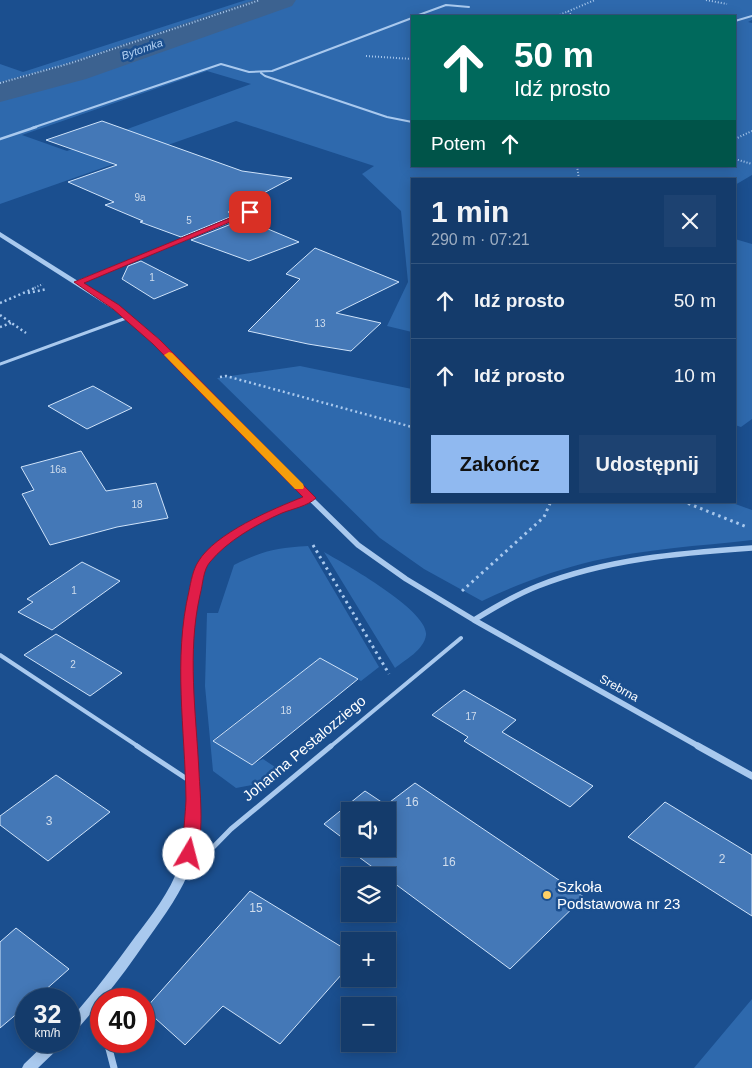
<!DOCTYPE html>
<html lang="pl">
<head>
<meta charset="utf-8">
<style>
  :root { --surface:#143b6b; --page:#1d4271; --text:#f1f3f6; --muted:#9dadc1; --line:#33557e; --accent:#90b9f0 }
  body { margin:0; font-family:Helvetica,sans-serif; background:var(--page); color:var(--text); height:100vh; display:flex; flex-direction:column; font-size:19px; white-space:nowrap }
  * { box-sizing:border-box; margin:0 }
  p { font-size:16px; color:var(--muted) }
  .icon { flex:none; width:28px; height:28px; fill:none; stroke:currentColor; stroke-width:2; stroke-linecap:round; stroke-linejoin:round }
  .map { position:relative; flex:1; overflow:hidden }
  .drawer { position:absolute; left:411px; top:178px; width:325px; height:325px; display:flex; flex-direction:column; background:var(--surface); border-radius:0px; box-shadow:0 2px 12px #0003,0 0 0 1px var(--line) }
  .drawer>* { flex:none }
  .hud { position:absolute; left:411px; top:15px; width:325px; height:152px; border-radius:0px; box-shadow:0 2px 12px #0003,0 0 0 1px var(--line); background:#00695c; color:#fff; overflow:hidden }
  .tools { position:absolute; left:341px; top:802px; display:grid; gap:10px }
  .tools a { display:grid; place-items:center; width:55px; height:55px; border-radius:0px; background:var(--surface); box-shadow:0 2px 12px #0003,0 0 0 1px var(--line); font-size:25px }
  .speed { position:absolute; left:15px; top:988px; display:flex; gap:10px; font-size:25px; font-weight:700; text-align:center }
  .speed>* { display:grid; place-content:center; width:65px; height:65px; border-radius:50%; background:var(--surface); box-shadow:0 2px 12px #0003,0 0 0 1px var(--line); line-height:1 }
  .speed small { font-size:12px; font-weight:400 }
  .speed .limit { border:8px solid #d22; background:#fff; color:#111 }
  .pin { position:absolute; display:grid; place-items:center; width:42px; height:42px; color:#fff; margin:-21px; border-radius:10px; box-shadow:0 2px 8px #0006 }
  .me { position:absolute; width:55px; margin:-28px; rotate:8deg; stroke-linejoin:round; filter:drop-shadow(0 0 4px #0008) }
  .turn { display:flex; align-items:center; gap:18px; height:105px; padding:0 20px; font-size:22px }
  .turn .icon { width:65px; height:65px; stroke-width:2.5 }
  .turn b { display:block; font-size:35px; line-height:42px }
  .then { display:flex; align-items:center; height:48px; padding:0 20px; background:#0003; gap:10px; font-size:19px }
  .round { display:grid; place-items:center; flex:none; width:52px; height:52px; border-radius:0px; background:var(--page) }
  .headline { display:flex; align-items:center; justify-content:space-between; height:85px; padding:0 20px }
  h1 { font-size:30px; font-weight:800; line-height:38px }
  .primary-button { display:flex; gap:10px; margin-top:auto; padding:10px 20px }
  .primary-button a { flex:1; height:58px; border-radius:0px; background:var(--accent); color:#111; font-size:20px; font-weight:800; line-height:58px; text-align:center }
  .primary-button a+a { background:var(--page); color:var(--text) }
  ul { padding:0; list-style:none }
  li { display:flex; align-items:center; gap:15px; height:75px; padding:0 20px; border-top:1px solid var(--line) }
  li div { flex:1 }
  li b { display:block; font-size:19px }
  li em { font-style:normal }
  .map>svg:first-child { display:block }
  .green { fill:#2e69ad; fill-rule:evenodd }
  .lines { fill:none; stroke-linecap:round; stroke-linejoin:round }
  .river { fill:#3c6290; fill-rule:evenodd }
  .building { fill:#4478b7; stroke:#cfe3fa; fill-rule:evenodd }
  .path-far2 { stroke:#a9c9ee; stroke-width:2; stroke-dasharray:1 2; stroke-linecap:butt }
  .path-far1 { stroke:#a9c9ee; stroke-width:2.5; stroke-dasharray:2 3; stroke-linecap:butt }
  .path { stroke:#a9c9ee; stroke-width:3; stroke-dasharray:2.5 4; stroke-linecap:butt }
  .service-far4 { stroke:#a9c9ee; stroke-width:2 }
  .service-far3 { stroke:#a9c9ee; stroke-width:2.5 }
  .service-far2 { stroke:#a9c9ee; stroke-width:3 }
  .service-far1 { stroke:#a9c9ee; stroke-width:4 }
  .service { stroke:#a9c9ee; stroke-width:5 }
  .minor-far2 { stroke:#a9c9ee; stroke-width:3 }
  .minor-far1 { stroke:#a9c9ee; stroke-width:5.5 }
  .minor { stroke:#a9c9ee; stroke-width:7 }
  .tertiary { fill:#a9c9ee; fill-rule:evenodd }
  .route { fill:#e11d48; stroke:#92132f }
  .slow { fill:#f59e0b }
  .poi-dot { fill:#ffd166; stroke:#1b4f8f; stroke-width:2 }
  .labels { text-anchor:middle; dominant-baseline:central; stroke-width:5; stroke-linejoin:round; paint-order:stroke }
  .number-label { font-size:10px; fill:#d0dded }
  .far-water-label { font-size:11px; font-style:italic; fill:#b5d3f5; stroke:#1b4f8f }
  .street-label { font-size:12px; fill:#fff; stroke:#1b4f8f }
  .near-number-label { font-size:12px; fill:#d0dded }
  .near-street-label { font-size:15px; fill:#fff; stroke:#1b4f8f }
  .near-poi-label { font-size:15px; fill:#fff; stroke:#1b4f8f; text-anchor:start }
</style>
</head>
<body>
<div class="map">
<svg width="752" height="1068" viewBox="0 0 752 1068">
  <rect width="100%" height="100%" fill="#1b4f8f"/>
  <path class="green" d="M 246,0 L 270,0 L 81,66 L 0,88 L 0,64 L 23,72 Z
    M 292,0 L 752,0 L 752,20 L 748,22 L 752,23 L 752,175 L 735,185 L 735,179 L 412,179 L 412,332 L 387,326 L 408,282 L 401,211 L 362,174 L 374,166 L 236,121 L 0,204 L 0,96 L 65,80 ZM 412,16 L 735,16 L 735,166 L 412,166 ZM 207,71 L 251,84 L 67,151 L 22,135 Z
    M 735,239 L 752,244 L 752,419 L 741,427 L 735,425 Z
    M 300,366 L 412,389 L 412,501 L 727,501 L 752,510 L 752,540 C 699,546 645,549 593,561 C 555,570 518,584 482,601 L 424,569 L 380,538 L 217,378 Z
    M 308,546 L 379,667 L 361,681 L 320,658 L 213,740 L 251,765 L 263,759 L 281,771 L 268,782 L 236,788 L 213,771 L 205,686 L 207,613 L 218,613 L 234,565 C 262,551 276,548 308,546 Z
    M 324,552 C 345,564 429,611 426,635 C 424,650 405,660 395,668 Z
    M 752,999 L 752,1068 L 694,1068 Z"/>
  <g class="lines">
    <path class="river" d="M 254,0 L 296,0 L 292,6 L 86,79 L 0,102 L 0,82 L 62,65 Z"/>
  </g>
  <path class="building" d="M 102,121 L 242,171 L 292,178 L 228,212 L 235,215 L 181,237 L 140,222 L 143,221 L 105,205 L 114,202 L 68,182 L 117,165 L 46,140 Z
    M 244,219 L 299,242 L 249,261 L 191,240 Z
    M 315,248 L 399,282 L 336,313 L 381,323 L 351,351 L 308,344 L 248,331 L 300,279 L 286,274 Z
    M 141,261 L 188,285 L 154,299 L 122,279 L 128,266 Z
    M 93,386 L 132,408 L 87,429 L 48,406 Z
    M 81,451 L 106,491 L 156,483 L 168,518 L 117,527 L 50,545 L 22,494 L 34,490 L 21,467 Z
    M 82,562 L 120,581 L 52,630 L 18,612 L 33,602 L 27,599 Z
    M 56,634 L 122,673 L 90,696 L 24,655 Z
    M 320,658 L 358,679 L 252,765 L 213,741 Z
    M 464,690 L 516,720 L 502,732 L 593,786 L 570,807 L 464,741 L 468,737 L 432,715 Z
    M 56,775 L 110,812 L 48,861 L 0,825 L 0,816 Z
    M 415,783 L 584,897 L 510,969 L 340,843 L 344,839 L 324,824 L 365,791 L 386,805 ZM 350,811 L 388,811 L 388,849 L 350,849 Z
    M 665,802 L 752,855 L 752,916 L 628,837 Z
    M 250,891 L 350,952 L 350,965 L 280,1044 L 223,1006 L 185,1045 L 145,1009 Z
    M 16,928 L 69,969 L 35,999 L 26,999 L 26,1006 L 0,1028 L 0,942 Z"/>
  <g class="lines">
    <path class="path-far2" d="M 706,0 L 727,4
      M 568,11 L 572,16
      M 557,16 L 595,0
      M 616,16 L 628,16
      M 366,56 L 412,59
      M 0,83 L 71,63 L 260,0
      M 735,139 L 752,131
      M 735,159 L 752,164
      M 577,166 L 579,179
      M 32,289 L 43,284"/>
    <path class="path-far1" d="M 28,293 L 47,289
      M 0,303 L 35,288
      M 0,315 L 26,333
      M 0,327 L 11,323
      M 220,377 L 226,376 L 412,427"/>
    <path class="path" d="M 682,501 L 747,527
      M 313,545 L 389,674
      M 462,591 L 544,517 L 551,501"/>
    <path class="service-far4" d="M 416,16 L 446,5 L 469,7
      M 735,21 L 752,16
      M 261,73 L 265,76 L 387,117 L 412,122
      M 32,128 L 221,64 L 249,72 L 272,71 L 412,18"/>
    <path class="service-far3" d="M 0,139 L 36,127"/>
    <path class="service-far2" d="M 0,364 L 129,317"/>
    <path class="service-far1" d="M 0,655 L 139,747
      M 330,747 L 461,638"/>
    <path class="service" d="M 137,746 L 190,781
      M 185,876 L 231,829 L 331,746"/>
    <path class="minor-far2" d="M 78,282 L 250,213"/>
    <path class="minor-far1" d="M 310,498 L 358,545 L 406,579 L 474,620 L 700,747
      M 474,620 C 495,607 515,595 538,586 C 606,559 680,553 752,548"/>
    <path class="minor" d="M 698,746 L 752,776
      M 95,1002 L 101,1023
      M 107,1041 L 114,1068"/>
    <path class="tertiary" d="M 0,232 L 105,298 L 131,316 L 160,340 L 314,498 L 313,500 C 280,513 226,532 207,564 C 200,575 199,588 197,601 C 186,671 196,742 198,814 C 198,831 197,847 192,863 C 183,891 164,916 147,940 C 133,960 119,980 103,999 L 101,999 L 99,1004 L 74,1033 L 69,1035 L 69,1020 C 93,994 114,966 135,937 C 152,915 170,892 179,866 C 185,849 187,831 187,814 C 186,743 176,672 188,601 C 190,587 192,571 201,559 C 227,527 268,512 304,497 L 154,344 L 127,318 L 0,237 Z
      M 48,1041 L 63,1041 L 62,1045 L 38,1068 L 22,1068 L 24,1064 Z"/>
  </g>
  <path class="route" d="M 247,211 L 254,212 L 84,283 L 119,305 L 160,340 L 316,498 C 308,506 292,509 282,513 C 257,524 227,541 210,562 C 203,570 203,584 200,595 C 187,652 196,713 199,772 C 200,795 205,838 194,858 L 189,860 L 183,858 C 181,855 186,808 186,799 C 185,729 173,659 189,591 C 191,581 193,570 198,562 C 215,533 273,509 303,497 L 153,344 L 113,309 L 74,282 Z"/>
  <path class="slow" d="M 169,352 L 172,353 L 303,484 L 304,487 L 303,489 L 295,489 L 166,357 L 164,355 Z"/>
  <circle class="poi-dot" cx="547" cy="895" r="5"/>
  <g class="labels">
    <g class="number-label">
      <text x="140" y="197">9a</text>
      <text x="189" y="220">5</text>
      <text x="152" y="277">1</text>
      <text x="320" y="323">13</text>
      <text x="58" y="469">16a</text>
      <text x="137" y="504">18</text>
      <text x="74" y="590">1</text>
      <text x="73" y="664">2</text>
      <text x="286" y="710">18</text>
      <text x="471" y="716">17</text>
    </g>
    <g class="far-water-label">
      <text transform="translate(142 49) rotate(-19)">Bytomka</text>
    </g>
    <g class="street-label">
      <text transform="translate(619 688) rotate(29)">Srebrna</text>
    </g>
    <g class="near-number-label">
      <text x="412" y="802">16</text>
      <text x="49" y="821">3</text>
      <text x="722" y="859">2</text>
      <text x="449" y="862">16</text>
      <text x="256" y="908">15</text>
    </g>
    <g class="near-street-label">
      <text transform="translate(304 748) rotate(-40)">Johanna Pestalozziego</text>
    </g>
    <g class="near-poi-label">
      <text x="557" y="886">Szkoła<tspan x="557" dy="17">Podstawowa nr 23</tspan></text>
    </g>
  </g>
</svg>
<div class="tools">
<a><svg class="icon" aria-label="sound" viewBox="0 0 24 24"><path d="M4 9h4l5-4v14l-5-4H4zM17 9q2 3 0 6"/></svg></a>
<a><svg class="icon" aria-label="layers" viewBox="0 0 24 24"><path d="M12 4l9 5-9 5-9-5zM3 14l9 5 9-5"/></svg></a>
<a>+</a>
<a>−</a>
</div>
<div class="speed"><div>32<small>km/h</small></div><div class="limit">40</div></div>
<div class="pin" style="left:250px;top:212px;background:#d93025"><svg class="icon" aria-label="arrive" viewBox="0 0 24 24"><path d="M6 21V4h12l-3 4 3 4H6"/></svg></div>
<svg class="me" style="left:189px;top:854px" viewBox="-20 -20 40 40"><circle r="19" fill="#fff"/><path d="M0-13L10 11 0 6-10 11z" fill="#e11d48"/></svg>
<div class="hud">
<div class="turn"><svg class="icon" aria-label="ahead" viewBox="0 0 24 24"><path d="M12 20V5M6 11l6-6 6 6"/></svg><div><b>50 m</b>Idź prosto</div></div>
<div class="then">Potem<svg class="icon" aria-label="ahead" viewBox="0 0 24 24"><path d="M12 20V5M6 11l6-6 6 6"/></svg></div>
</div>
<section class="drawer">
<div class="headline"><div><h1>1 min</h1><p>290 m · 07:21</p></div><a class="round"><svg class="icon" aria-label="close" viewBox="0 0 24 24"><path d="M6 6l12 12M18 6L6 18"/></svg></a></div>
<ul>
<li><svg class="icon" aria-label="ahead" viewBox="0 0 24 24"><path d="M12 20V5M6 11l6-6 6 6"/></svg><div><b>Idź prosto</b></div><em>50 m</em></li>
<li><svg class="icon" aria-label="ahead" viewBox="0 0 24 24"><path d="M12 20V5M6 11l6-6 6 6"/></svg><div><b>Idź prosto</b></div><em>10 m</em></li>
</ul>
<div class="primary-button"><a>Zakończ</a><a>Udostępnij</a></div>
</section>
</div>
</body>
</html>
